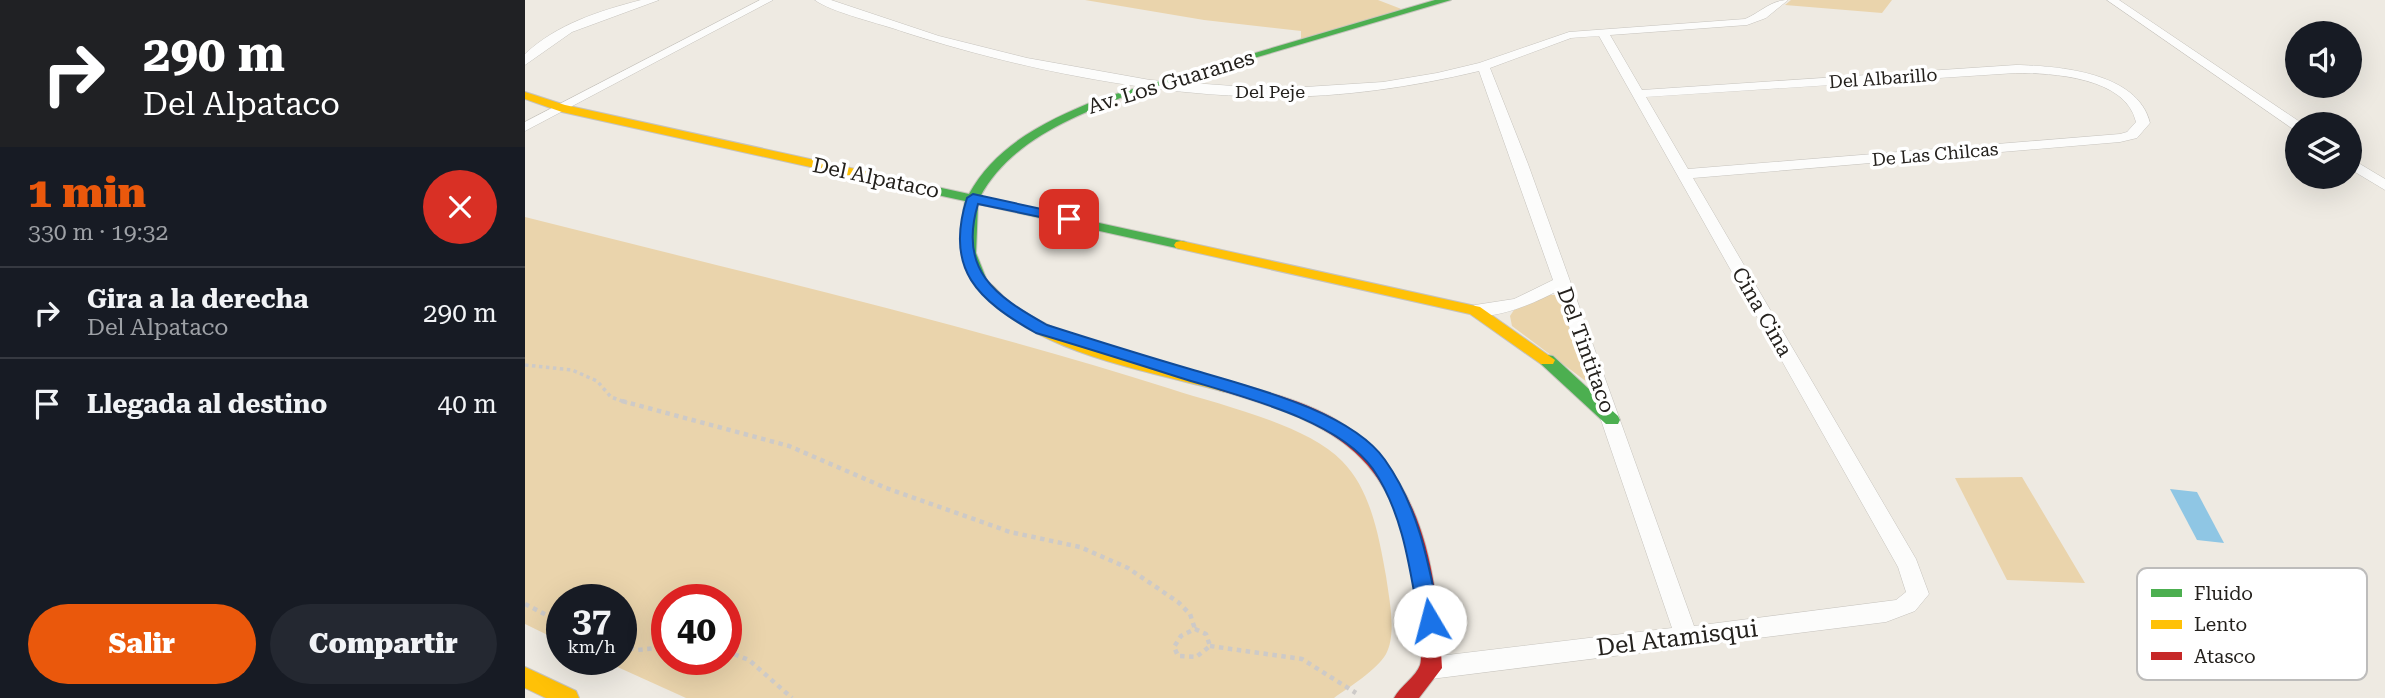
<!DOCTYPE html>
<html lang="es">
<head>
<meta charset="utf-8">
<style>
  :root { --surface:#171b24; --page:#242831; --text:#f1f3f6; --muted:#9ea1a6; --line:#363941; --accent:#ea580c }
  body { margin:0; font-family:"Roboto Serif",serif; background:var(--page); color:var(--text); height:100vh; display:flex; flex-direction:column; font-size:26px; white-space:nowrap }
  * { box-sizing:border-box; margin:0 }
  p { font-size:23px; color:var(--muted) }
  .icon { flex:none; width:38px; height:38px; fill:none; stroke:currentColor; stroke-width:2; stroke-linecap:round; stroke-linejoin:round }
  .map { position:relative; flex:1; overflow:hidden }
  .side { display:flex; flex-direction:column; background:var(--surface); width:525px }
  .side>* { flex:none }
  .guide { background:#202124; color:#fff; overflow:hidden }
  .buttons { position:absolute; left:1760px; top:21px; display:grid; gap:14px }
  .buttons a { display:grid; place-items:center; width:77px; height:77px; border-radius:50%; background:var(--surface); box-shadow:0 7px 28px #0002; font-size:35px }
  .speed { position:absolute; left:21px; top:584px; display:flex; gap:14px; font-size:35px; font-weight:700; text-align:center }
  .speed>* { display:grid; place-content:center; width:91px; height:91px; border-radius:50%; background:var(--surface); box-shadow:0 7px 28px #0002; line-height:1 }
  .speed small { font-size:18px; font-weight:400 }
  .speed .limit { border:10px solid #d22; background:#fff; color:#111 }
  .pin { position:absolute; display:grid; place-items:center; width:60px; height:60px; color:#fff; margin:-30px; border-radius:14px; box-shadow:0 4px 10px #0006 }
  .me { position:absolute; width:77px; margin:-38px; rotate:352deg; stroke-linejoin:round; filter:drop-shadow(0 0 5px #0008) }
  .turn { display:flex; align-items:center; gap:24px; height:147px; padding:0 28px; font-size:32px }
  .turn .icon { width:91px; height:91px; stroke-width:2.5 }
  .turn b { display:block; font-size:49px; line-height:60px }
  .round { display:grid; place-items:center; flex:none; width:74px; height:74px; border-radius:37px; background:var(--page) }
  .headline { display:flex; align-items:center; justify-content:space-between; height:119px; padding:0 28px }
  h1 { font-size:42px; font-weight:800; line-height:52px; color:var(--accent) }
  .cta { display:flex; gap:14px; margin-top:auto; padding:14px 28px }
  .cta a { flex:1; height:80px; border-radius:42px; background:var(--accent); color:#fff; font-size:28px; font-weight:800; line-height:80px; text-align:center }
  .cta a+a { background:var(--page); color:var(--text) }
  ul { padding:0; list-style:none }
  li { display:flex; align-items:center; gap:21px; height:91px; padding:0 28px; border-top:2px solid var(--line) }
  li div { flex:1 }
  li b { display:block; font-size:26px }
  li em { font-style:normal }
  main { display:flex; flex:1; min-height:0 }
  .map>svg:first-child { display:block }
  .green { fill:#ead4ac; fill-rule:evenodd }
  .water { fill:#8fc6e4 }
  .lines { fill:none; stroke-linecap:round; stroke-linejoin:round }
  .street-casing { stroke:#c6c3bd; stroke-width:1 }
  .fast-casing { stroke:#c6c3bd; stroke-width:2 }
  .slow-casing { stroke:#c6c3bd; stroke-width:2 }
  .jam-casing { stroke:#c6c3bd; stroke-width:2 }
  .path-far1 { stroke:#cdcac8; stroke-width:3.5; stroke-dasharray:3.5 3.5; stroke-linecap:butt }
  .path { stroke:#cdcac8; stroke-width:4.5; stroke-dasharray:4.5 4.5; stroke-linecap:butt }
  .street { fill:#fcfcfb; fill-rule:evenodd }
  .fast { fill:#4caf50; fill-rule:evenodd }
  .slow { fill:#ffc107; fill-rule:evenodd }
  .jam { fill:#c62828; fill-rule:evenodd }
  .route { fill:#1a73e8; stroke:#114b97; stroke-width:2 }
  .labels { text-anchor:middle; dominant-baseline:central; stroke-width:7; stroke-linejoin:round; paint-order:stroke }
  .far-street-label { font-size:18px; fill:#24211d; stroke:#fff }
  .street-label { font-size:21px; fill:#24211d; stroke:#fff }
  .near-street-label { font-size:24px; fill:#24211d; stroke:#fff }
  .key { fill:#fff; stroke:#bdbcbb; stroke-width:2 }
  .key-label { font-size:19px; fill:#24211d }
</style>
</head>
<body>
<main>
<section class="side">
<div class="guide">
<div class="turn"><svg class="icon" aria-label="right" viewBox="0 0 24 24"><path d="M7 20v-9h11M14 6l5 5-5 5"/></svg><div><b>290 m</b>Del Alpataco</div></div>
</div>
<div class="headline"><div><h1>1 min</h1><p>330 m · 19:32</p></div><a class="round" style="background:#d93025;color:#fff"><svg class="icon" aria-label="close" viewBox="0 0 24 24"><path d="M6 6l12 12M18 6L6 18"/></svg></a></div>
<ul>
<li><svg class="icon" aria-label="right" viewBox="0 0 24 24"><path d="M7 20v-9h11M14 6l5 5-5 5"/></svg><div><b>Gira a la derecha</b><p>Del Alpataco</p></div><em>290 m</em></li>
<li><svg class="icon" aria-label="arrive" viewBox="0 0 24 24"><path d="M6 21V4h12l-3 4 3 4H6"/></svg><div><b>Llegada al destino</b></div><em>40 m</em></li>
</ul>
<div class="cta"><a>Salir</a><a>Compartir</a></div>
</section>
<div class="map">
<svg width="1860" height="698" viewBox="0 0 1860 698">
  <rect width="100%" height="100%" fill="#eeeae2"/>
  <path class="green" d="M 560,0 L 853,0 L 879,10 L 776,39 L 776,31 L 679,20 Z
    M 1266,0 L 1367,0 L 1357,13 L 1260,5 Z
    M 0,217 C 216,272 434,322 646,389 C 695,405 781,424 817,461 C 846,490 854,537 861,576 C 864,598 872,634 861,654 C 852,670 824,687 809,698 L 161,698 L 77,660 L 96,660 L 96,600 L 37,600 L 37,642 L 0,624 ZM 201,600 L 201,660 L 142,660 L 142,600 Z
    M 1023,295 L 1033,295 L 1037,299 L 1066,385 L 987,326 L 985,316 L 989,310 Z
    M 1497,477 L 1560,583 L 1482,580 L 1430,478 Z"/>
  <path class="water" d="M 1645,489 L 1672,492 L 1699,543 L 1672,540 Z"/>
  <g class="lines">
    <g class="street-casing">
      <path id="street" d="M 116,0 L 134,0 L 47,32 L 0,65 L 0,54 C 32,24 74,11 116,0 Z
        M 235,0 L 248,0 L 0,131 L 0,122 Z
        M 290,0 L 306,0 L 414,36 L 502,58 L 625,80 L 749,89 L 858,82 L 912,73 L 954,63 L 1044,32 L 1220,19 C 1236,12 1246,0 1263,0 L 1241,18 L 1222,25 L 1085,35 L 1117,90 L 1491,65 C 1533,66 1613,72 1625,123 L 1612,138 L 1595,142 L 1168,178 L 1391,559 L 1404,594 L 1390,611 L 1361,622 L 906,679 L 898,675 L 894,668 L 898,661 L 906,657 L 1147,628 L 1032,291 C 1015,301 956,327 942,310 L 950,305 L 989,299 L 1028,280 L 954,71 C 887,87 818,97 749,97 C 629,96 493,69 379,32 C 357,24 305,12 290,0 ZM 1074,36 L 1373,567 L 1381,592 L 1371,600 L 1169,626 L 1003,164 L 965,68 L 1046,38 ZM 1491,73 C 1527,73 1601,77 1611,122 L 1602,132 L 1595,134 L 1163,169 L 1121,97 Z
        M 1582,0 L 1594,0 L 1778,124 L 1773,124 L 1773,130 L 1768,129 Z
        M 1825,158 L 1860,179 L 1860,190 L 1825,169 Z"/>
    </g>
    <g class="fast-casing">
      <path id="fast" d="M 910,0 L 926,0 L 603,95 C 548,117 485,141 455,197 L 661,242 L 663,245 L 661,248 L 656,249 L 453,204 L 451,253 L 463,283 L 456,288 L 451,286 C 433,259 434,232 440,201 L 357,183 L 356,180 L 362,176 L 444,194 C 471,144 523,120 574,99 Z
        M 1022,355 L 1028,356 L 1093,416 L 1095,420 L 1093,424 L 1081,424 L 1016,364 L 1014,360 L 1016,356 Z"/>
    </g>
    <g class="slow-casing">
      <path id="slow" d="M 0,92 L 40,105 L 362,176 L 368,180 L 362,184 L 37,112 L 0,99 Z
        M 656,241 L 955,307 L 1030,360 L 1028,364 L 1016,364 L 945,314 L 651,248 L 649,245 L 651,242 Z
        M 456,278 C 468,282 475,295 484,302 C 501,314 518,323 536,331 C 589,356 650,366 706,382 L 708,386 L 700,392 C 622,370 499,352 449,283 Z
        M 0,667 L 51,691 L 54,698 L 21,698 L 0,688 Z"/>
    </g>
    <g class="jam-casing">
      <path id="jam" d="M 700,380 C 739,391 781,401 815,422 C 899,474 913,578 917,668 L 894,698 L 869,698 C 875,686 891,677 895,665 C 899,653 892,604 890,590 C 870,455 817,426 694,390 L 692,386 Z"/>
    </g>
    <path class="path-far1" d="M 0,365 L 47,370 L 72,381 L 86,397 L 102,403"/>
    <path class="path" d="M 97,401 L 264,446 L 361,488 L 485,532 L 555,547 L 603,568 L 653,602 L 665,614 L 670,629
      M 0,604 L 37,623
      M 670,629 L 681,634 L 685,646 L 671,657 L 653,656 L 649,647 L 656,636 Z
      M 96,645 L 112,650 L 142,647
      M 685,646 L 777,659 L 831,693
      M 201,651 L 224,660 L 267,698"/>
    <use href="#street" class="street"/>
    <use href="#fast" class="fast"/>
    <use href="#slow" class="slow"/>
    <use href="#jam" class="jam"/>
  </g>
  <path class="route" d="M 448,194 L 544,215 L 551,219 L 544,223 L 453,204 C 433,270 470,296 522,325 C 569,340 617,355 665,369 C 721,386 825,410 860,460 C 894,508 904,565 915,621 L 912,627 L 905,629 L 897,627 L 894,621 C 885,569 878,513 848,469 C 812,418 710,395 653,377 C 606,362 558,347 511,333 C 453,300 419,270 442,198 Z"/>
  <g class="labels">
    <g class="far-street-label">
      <text transform="translate(1358 78) rotate(-4)">Del Albarillo</text>
      <text x="745" y="91">Del Peje</text>
      <text transform="translate(1410 154) rotate(-5)">De Las Chilcas</text>
    </g>
    <g class="street-label">
      <text transform="translate(646 82) rotate(-17)">Av. Los Guaranes</text>
      <text transform="translate(351 178) rotate(12)">Del Alpataco</text>
      <text transform="translate(1237 312) rotate(60)">Cina Cina</text>
      <text transform="translate(1061 350) rotate(70)">Del Tintitaco</text>
    </g>
    <g class="near-street-label">
      <text transform="translate(1152 638) rotate(-7)">Del Atamisqui</text>
    </g>
  </g>
  <rect x="1612" y="568" width="230" height="112" rx="10" class="key"/>
  <rect x="1626" y="589" width="31" height="8" fill="#4caf50"/>
  <rect x="1626" y="620" width="31" height="9" fill="#ffc107"/>
  <rect x="1626" y="652" width="31" height="8" fill="#c62828"/>
  <g class="key-label">
    <text x="1669" y="600">Fluido</text>
    <text x="1669" y="631">Lento</text>
    <text x="1669" y="663">Atasco</text>
  </g>
</svg>
<div class="buttons">
<a><svg class="icon" aria-label="sound" viewBox="0 0 24 24"><path d="M4 9h4l5-4v14l-5-4H4zM17 9q2 3 0 6"/></svg></a>
<a><svg class="icon" aria-label="layers" viewBox="0 0 24 24"><path d="M12 4l9 5-9 5-9-5zM3 14l9 5 9-5"/></svg></a>
</div>
<div class="speed"><div>37<small>km/h</small></div><div class="limit">40</div></div>
<div class="pin" style="left:544px;top:219px;background:#d93025"><svg class="icon" aria-label="arrive" viewBox="0 0 24 24"><path d="M6 21V4h12l-3 4 3 4H6"/></svg></div>
<svg class="me" style="left:905px;top:621px" viewBox="-20 -20 40 40"><circle r="19" fill="#fff"/><path d="M0-13L10 11 0 6-10 11z" fill="#1a73e8"/></svg>
</div>
</main>
</body>
</html>
